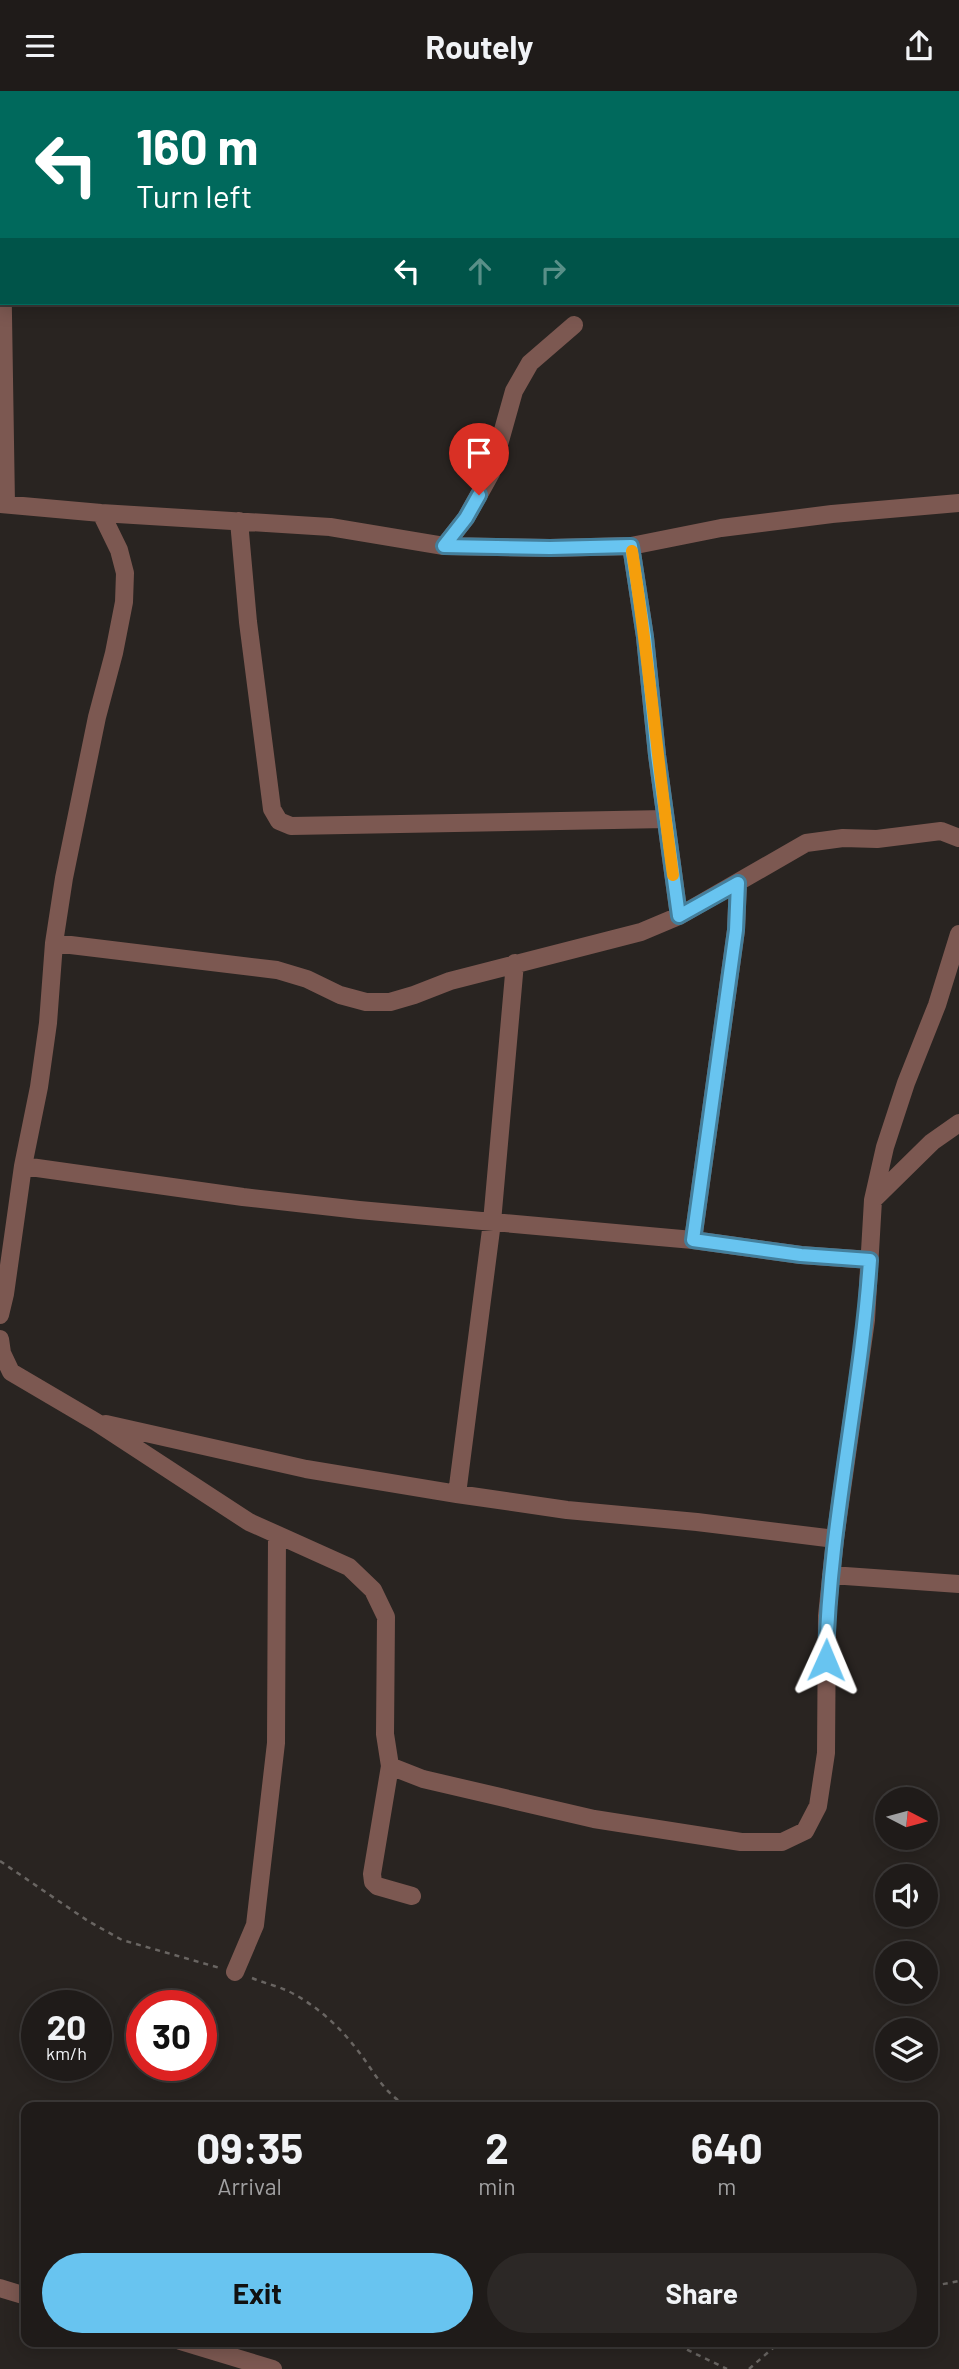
<!DOCTYPE html>
<html lang="en">
<head>
<meta charset="utf-8">
<style>
  :root { --surface:#1f1b19; --page:#2c2826; --text:#f1f3f6; --muted:#a1a1a2; --line:#3c3938; --accent:#68c4f0 }
  body { margin:0; font-family:Barlow,sans-serif; background:var(--page); color:var(--text); height:100vh; display:flex; flex-direction:column; font-size:26px; white-space:nowrap }
  * { box-sizing:border-box; margin:0 }
  p { font-size:23px; color:var(--muted) }
  .icon { flex:none; width:38px; height:38px; fill:none; stroke:currentColor; stroke-width:2; stroke-linecap:round; stroke-linejoin:round }
  .map { position:relative; flex:1; overflow:hidden }
  .details { position:absolute; left:21px; top:2011px; width:917px; height:245px; display:flex; flex-direction:column; background:var(--surface); border-radius:14px; box-shadow:0 4px 18px #0003,0 0 0 2px var(--line) }
  .details>* { flex:none }
  .hud { position:absolute; left:0px; top:0px; width:959px; height:214px; box-shadow:0 4px 18px #0003,0 0 0 2px var(--line); background:#00695c; color:#fff; overflow:hidden }
  .needle { width:46px; rotate:96deg }
  .fabs { position:absolute; left:875px; top:1696px; display:grid; gap:14px }
  .fabs a { display:grid; place-items:center; width:63px; height:63px; border-radius:50%; background:var(--surface); box-shadow:0 4px 18px #0003,0 0 0 2px var(--line); font-size:35px }
  .speed { position:absolute; left:21px; top:1899px; display:flex; gap:14px; font-size:35px; font-weight:700; text-align:center }
  .speed>* { display:grid; place-content:center; width:91px; height:91px; border-radius:50%; background:var(--surface); box-shadow:0 4px 18px #0003,0 0 0 2px var(--line); line-height:1 }
  .speed small { font-size:18px; font-weight:400 }
  .speed .limit { border:10px solid #d22; background:#fff; color:#111 }
  .pin { position:absolute; display:grid; place-items:center; width:60px; height:60px; color:#fff; margin:-72px -30px; border-radius:50% 50% 50% 0; rotate:-45deg; box-shadow:0 0 7px #0007 }
  .pin .icon { rotate:45deg }
  .me { position:absolute; width:77px; margin:-38px; rotate:1deg; stroke-linejoin:round; filter:drop-shadow(0 0 5px #0008) }
  .turn { display:flex; align-items:center; gap:24px; height:147px; padding:0 21px; font-size:32px }
  .turn .icon { width:91px; height:91px; stroke-width:2.5 }
  .turn b { display:block; font-size:49px; line-height:60px }
  .lanes { display:flex; align-items:center; height:66px; padding:0 21px; background:#0003; justify-content:center; gap:35px; direction:ltr }
  .lanes .off { opacity:.35 }
  .eta { display:flex; justify-content:space-evenly; align-items:center; height:119px; text-align:center }
  .eta b { font-size:42px; font-weight:700; line-height:49px }
  .action { display:flex; gap:14px; margin-top:auto; padding:14px 21px }
  .action a { flex:1; height:80px; border-radius:42px; background:var(--accent); color:#111; font-size:28px; font-weight:700; line-height:80px; text-align:center }
  .action a+a { background:var(--page); color:var(--text) }
  header { display:flex; justify-content:space-between; align-items:center; height:91px; padding:0 21px; background:var(--surface); font-size:32px; font-weight:700 }
  .map>svg:first-child { display:block }
  .lines { fill:none; stroke-linecap:round; stroke-linejoin:round }
  .path { stroke:#696562; stroke-width:2.5; stroke-dasharray:5 5; stroke-linecap:butt }
  .street { stroke:#7c5851; stroke-width:18 }
  .route-casing { stroke:#447f9c; stroke-width:18 }
  .route { stroke:#68c4f0; stroke-width:12 }
  .slow { stroke:#f59e0b; stroke-width:12 }
</style>
</head>
<body>
<header><svg class="icon" aria-label="menu" viewBox="0 0 24 24"><path d="M4 6h16M4 12h16M4 18h16"/></svg>Routely<svg class="icon" aria-label="share" viewBox="0 0 24 24"><path d="M12 15V3M7 8l5-5 5 5M5 13v7h14v-7"/></svg></header>
<div class="map">
<svg width="959" height="2278" viewBox="0 0 959 2278">
  <rect width="100%" height="100%" fill="#292421"/>
  <g class="lines">
    <path class="path" d="M 652,2 L 652,0
      M 0,1770 L 88,1830 L 122,1849 L 220,1877
      M 252,1887 C 264,1892 277,1895 288,1900 C 313,1912 338,1934 355,1956 C 373,1978 382,2001 408,2016
      M 933,2195 L 959,2190
      M 669,2250 L 727,2278
      M 749,2278 L 781,2250"/>
    <path class="street" d="M 194,2 L 194,0
      M 922,2 L 923,0
      M 957,145 L 959,145
      M 2,162 L 6,413
      M 0,413 L 101,422 L 330,436 L 444,455 L 550,457 L 631,455 L 721,437 L 832,423 L 959,412
      M 239,430 L 248,531 L 272,718 L 279,730 L 291,735 L 666,728
      M 444,455 L 466,427 L 491,382 L 514,300 L 530,272 L 574,234
      M 631,455 L 645,546 L 657,664 L 679,825
      M 54,852 L 277,879 L 307,888 L 340,904 L 366,911 L 390,911 L 414,904 L 450,890 L 641,841 L 679,825 L 806,752 L 843,747 L 877,748 L 941,740 L 959,747
      M 23,1075 L 243,1106 L 359,1119 L 693,1149 L 801,1164 L 870,1169
      M 873,1109 L 932,1051 L 959,1032
      M 693,1149 L 736,839 L 738,792
      M 0,1224 L 5,1203 L 23,1075 L 39,996 L 48,932 L 54,852 L 64,787 L 97,626 L 114,562 L 124,511 L 125,482 L 119,459 L 101,422
      M 0,1248 L 2,1262 L 11,1281 L 96,1331 L 249,1431 L 349,1476 L 373,1499 L 386,1526 L 385,1643 L 390,1675 L 423,1688 L 594,1728 L 741,1751 L 782,1751 L 805,1740 L 818,1715 L 826,1662 L 827,1525 L 835,1448 L 866,1229 L 873,1109 L 885,1056 L 906,992 L 937,914 L 959,843
      M 106,1333 L 306,1378 L 457,1403 L 567,1419 L 697,1431 L 835,1448
      M 457,1403 L 492,1131 L 515,872
      M 831,1484 L 959,1493
      M 390,1675 L 372,1783 L 373,1791 L 377,1795 L 412,1805
      M 235,1881 L 255,1834 L 276,1652 L 277,1445
      M 0,2197 L 26,2205
      M 180,2250 L 273,2278"/>
  </g>
  <g class="lines">
    <g class="route-casing">
      <path id="route" d="M 479,404 L 466,427 L 444,455 L 550,457 L 631,455 L 645,546 L 657,664 L 679,825 L 738,792 L 736,839 L 693,1149 L 801,1164 L 870,1169 C 861,1303 829,1434 826,1569"/>
    </g>
    <use href="#route" class="route"/>
    <path class="slow" d="M 632,460 C 649,568 658,676 673,784"/>
  </g>
</svg>
<div class="fabs">
<a><svg class="needle" viewBox="-14 -14 28 28"><path d="M0-13l5 13h-10z" fill="#e53935"/><path d="M0 13l5-13h-10z" fill="#a1a1a2"/></svg></a>
<a><svg class="icon" aria-label="sound" viewBox="0 0 24 24"><path d="M4 9h4l5-4v14l-5-4H4zM17 9q2 3 0 6"/></svg></a>
<a><svg class="icon" aria-label="search" viewBox="0 0 24 24"><circle cx="10" cy="10" r="6"/><path d="M15 15l6 6"/></svg></a>
<a><svg class="icon" aria-label="layers" viewBox="0 0 24 24"><path d="M12 4l9 5-9 5-9-5zM3 14l9 5 9-5"/></svg></a>
</div>
<div class="speed"><div>20<small>km/h</small></div><div class="limit">30</div></div>
<div class="pin" style="left:479px;top:404px;background:#d93025"><svg class="icon" aria-label="arrive" viewBox="0 0 24 24"><path d="M6 21V4h12l-3 4 3 4H6"/></svg></div>
<svg class="me" style="left:826px;top:1569px" viewBox="-20 -20 40 40"><path d="M0-17L14 15 0 8-14 15z" fill="#68c4f0" stroke="#fff" stroke-width="4"/></svg>
<div class="hud">
<div class="turn"><svg class="icon" aria-label="left" viewBox="0 0 24 24"><path d="M17 20v-9H6M10 6l-5 5 5 5"/></svg><div><b>160 m</b>Turn left</div></div>
<div class="lanes"><svg class="icon" aria-label="left" viewBox="0 0 24 24"><path d="M17 20v-9H6M10 6l-5 5 5 5"/></svg><svg class="icon off" aria-label="ahead" viewBox="0 0 24 24"><path d="M12 20V5M6 11l6-6 6 6"/></svg><svg class="icon off" aria-label="right" viewBox="0 0 24 24"><path d="M7 20v-9h11M14 6l5 5-5 5"/></svg></div>
</div>
<section class="details">
<div class="eta">
<div><b>09:35</b><p>Arrival</p></div>
<div><b>2</b><p>min</p></div>
<div><b>640</b><p>m</p></div>
</div>
<div class="action"><a>Exit</a><a>Share</a></div>
</section>
</div>
</body>
</html>
